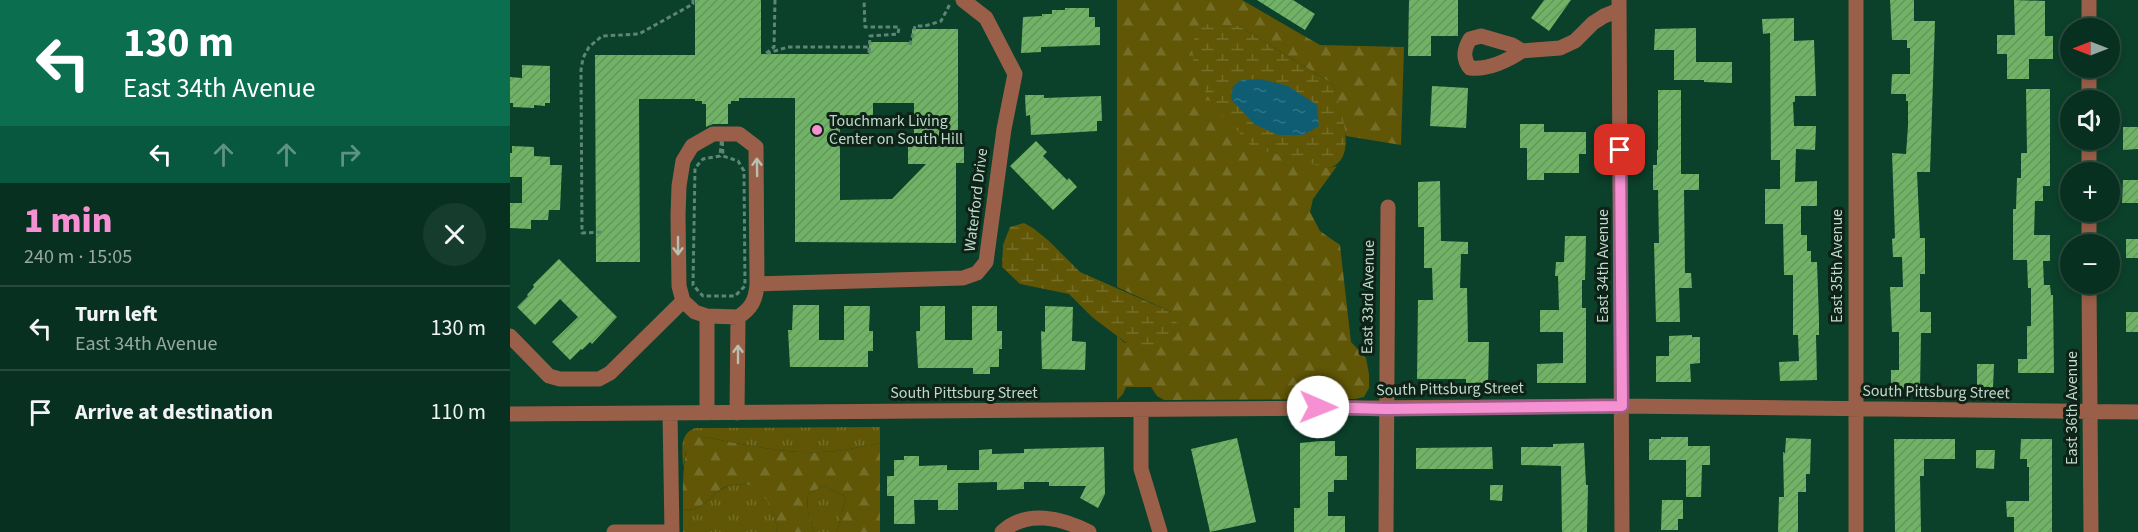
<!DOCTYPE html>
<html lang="en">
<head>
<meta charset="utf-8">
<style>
  :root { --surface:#083020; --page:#163c2d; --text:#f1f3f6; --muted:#98a9a5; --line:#294b3e; --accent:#f591d2 }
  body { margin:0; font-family:"Source Sans 3",sans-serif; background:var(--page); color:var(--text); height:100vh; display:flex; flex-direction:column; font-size:22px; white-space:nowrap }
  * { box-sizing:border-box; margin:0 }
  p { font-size:20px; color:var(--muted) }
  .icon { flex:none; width:33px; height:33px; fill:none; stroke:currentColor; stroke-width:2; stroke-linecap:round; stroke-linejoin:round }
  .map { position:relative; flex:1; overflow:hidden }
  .sheet { display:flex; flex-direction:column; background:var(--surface); width:510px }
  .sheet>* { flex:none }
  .hud { background:#0b6e4f; color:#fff; overflow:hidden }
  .needle { width:39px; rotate:270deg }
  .tools { position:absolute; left:1550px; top:18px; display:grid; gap:12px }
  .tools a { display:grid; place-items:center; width:60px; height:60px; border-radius:50%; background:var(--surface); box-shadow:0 3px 9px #0003,0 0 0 2px var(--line); font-size:30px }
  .pin { position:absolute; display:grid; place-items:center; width:51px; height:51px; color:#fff; margin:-26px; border-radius:12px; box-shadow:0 3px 9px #0006 }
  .me { position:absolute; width:66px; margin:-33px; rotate:91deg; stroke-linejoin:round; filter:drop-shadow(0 0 4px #0008) }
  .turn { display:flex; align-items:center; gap:21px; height:126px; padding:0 24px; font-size:27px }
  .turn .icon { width:78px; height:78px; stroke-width:2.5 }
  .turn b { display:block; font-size:42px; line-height:51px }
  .lanes { display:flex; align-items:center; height:57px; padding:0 24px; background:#0003; justify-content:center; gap:30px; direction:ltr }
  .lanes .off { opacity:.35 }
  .round { display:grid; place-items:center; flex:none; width:63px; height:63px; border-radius:32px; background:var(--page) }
  .overview { display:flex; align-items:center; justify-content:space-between; height:102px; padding:0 24px }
  h1 { font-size:36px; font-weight:800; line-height:45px; color:var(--accent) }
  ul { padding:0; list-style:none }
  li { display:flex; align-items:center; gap:18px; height:84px; padding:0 24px; border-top:2px solid var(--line) }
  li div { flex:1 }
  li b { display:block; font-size:22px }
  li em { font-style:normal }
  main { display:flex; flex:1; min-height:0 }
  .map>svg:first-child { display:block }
  .grass { fill:url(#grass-tufts) }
  .forest { fill:url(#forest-firs) }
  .wetland { fill:url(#wetland-marsh) }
  .water { fill:url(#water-ripples) }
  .building { fill:url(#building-hatch); fill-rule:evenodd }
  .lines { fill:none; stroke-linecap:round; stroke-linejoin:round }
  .path { stroke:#5d8674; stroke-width:3; stroke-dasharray:4.5 3; stroke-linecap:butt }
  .minor { stroke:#9a5f49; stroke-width:15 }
  .oneway { stroke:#b8c1b0 }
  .route-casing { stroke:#9f5e88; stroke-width:15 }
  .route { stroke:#f591d2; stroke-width:10 }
  .poi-dot { fill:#f591d2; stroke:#0e2218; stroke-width:2 }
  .labels { text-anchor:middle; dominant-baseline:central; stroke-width:6; stroke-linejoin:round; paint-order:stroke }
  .poi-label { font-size:16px; fill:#bfd9ca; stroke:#0e2218; text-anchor:start }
  .street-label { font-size:16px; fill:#bfd9ca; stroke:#0e2218 }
</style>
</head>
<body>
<main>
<section class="sheet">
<div class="hud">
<div class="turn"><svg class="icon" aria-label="left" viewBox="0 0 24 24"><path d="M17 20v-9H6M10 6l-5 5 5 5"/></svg><div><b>130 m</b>East 34th Avenue</div></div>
<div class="lanes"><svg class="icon" aria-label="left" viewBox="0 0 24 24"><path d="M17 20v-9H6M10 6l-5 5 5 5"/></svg><svg class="icon off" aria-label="ahead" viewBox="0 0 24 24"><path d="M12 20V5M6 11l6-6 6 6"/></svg><svg class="icon off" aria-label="ahead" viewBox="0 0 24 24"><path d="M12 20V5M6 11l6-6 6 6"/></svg><svg class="icon off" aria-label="right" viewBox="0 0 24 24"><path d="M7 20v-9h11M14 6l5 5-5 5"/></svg></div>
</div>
<div class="overview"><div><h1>1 min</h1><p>240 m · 15:05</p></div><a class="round"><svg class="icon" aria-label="close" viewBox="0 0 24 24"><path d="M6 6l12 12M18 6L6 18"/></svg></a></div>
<ul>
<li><svg class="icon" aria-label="left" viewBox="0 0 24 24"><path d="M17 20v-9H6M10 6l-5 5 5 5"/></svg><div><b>Turn left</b><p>East 34th Avenue</p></div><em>130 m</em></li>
<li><svg class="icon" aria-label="arrive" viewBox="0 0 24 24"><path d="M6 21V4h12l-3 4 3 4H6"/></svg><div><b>Arrive at destination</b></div><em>110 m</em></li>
</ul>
</section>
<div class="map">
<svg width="1628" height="532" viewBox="0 0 1628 532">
  <defs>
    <pattern id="grass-tufts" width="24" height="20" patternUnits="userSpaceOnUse" patternTransform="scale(1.5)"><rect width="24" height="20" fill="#605606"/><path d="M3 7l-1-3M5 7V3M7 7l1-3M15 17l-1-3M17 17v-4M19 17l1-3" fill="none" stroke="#756e29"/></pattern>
    <pattern id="forest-firs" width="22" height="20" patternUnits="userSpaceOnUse" patternTransform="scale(1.5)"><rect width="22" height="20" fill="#605606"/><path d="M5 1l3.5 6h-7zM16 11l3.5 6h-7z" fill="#756e29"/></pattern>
    <pattern id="wetland-marsh" width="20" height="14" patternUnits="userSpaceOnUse" patternTransform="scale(1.5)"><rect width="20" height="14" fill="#605606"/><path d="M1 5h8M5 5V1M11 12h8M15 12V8" fill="none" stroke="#756e29"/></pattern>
    <pattern id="water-ripples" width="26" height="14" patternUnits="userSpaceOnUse" patternTransform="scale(1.5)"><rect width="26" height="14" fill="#0f5d72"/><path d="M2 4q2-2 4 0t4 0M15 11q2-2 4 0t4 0" fill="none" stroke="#307485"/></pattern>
    <pattern id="building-hatch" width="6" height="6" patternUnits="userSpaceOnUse" patternTransform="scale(1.5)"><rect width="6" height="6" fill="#70b366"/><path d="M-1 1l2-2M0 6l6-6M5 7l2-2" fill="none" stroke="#62965c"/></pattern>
  </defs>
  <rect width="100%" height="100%" fill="#0b402b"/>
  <path class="grass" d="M 370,427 L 370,443 C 350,447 330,452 310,452 C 271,454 228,443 189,436 L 176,451 L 173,468 C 173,453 168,434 185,428 Z
    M 241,485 L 257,499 L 268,528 L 266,532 L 173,532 L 173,509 C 194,513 198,495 216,487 C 223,484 233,485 241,485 Z
    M 314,486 L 336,497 L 327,532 L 304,532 L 298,511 L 297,494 Z"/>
  <path class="forest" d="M 607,0 L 732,0 L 810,45 L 894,47 L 891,145 L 836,136 L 823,84 L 729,26 L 701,102 L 818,168 L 827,166 L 803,199 L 800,212 L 810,231 L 830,245 L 841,342 L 856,358 L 859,374 L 859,388 L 854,397 L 845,399 L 654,400 L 647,396 L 641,387 L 616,387 L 613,394 L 607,400 L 607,336 L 615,343 L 661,312 L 607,287 Z
    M 189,436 C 228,443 271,454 310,452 C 330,452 350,447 370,443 L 370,532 L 327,532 L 336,497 L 314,486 L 297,494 L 298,511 L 304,532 L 266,532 L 268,528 L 257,500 L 240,485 C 232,485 223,484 215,487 C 199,495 193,513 173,509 C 173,484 172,461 180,438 Z"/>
  <path class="wetland" d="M 695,24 L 729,26 L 823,84 C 829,106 851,160 818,168 L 743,148 L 701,102 L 685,72 L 682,49 L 686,30 Z
    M 514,223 L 523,228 L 539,241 L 570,272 L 661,312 L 669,327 L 666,336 L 657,342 L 635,347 L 615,342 L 582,317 L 559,294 L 510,284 L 492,267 L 493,245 L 500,227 Z"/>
  <path class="water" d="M 750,79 L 778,86 L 807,105 L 809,126 L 793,135 L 768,135 L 744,124 L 721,99 L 723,86 L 731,80 Z"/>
  <path class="building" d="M 185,0 L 251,0 L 251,54 L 359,54 L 359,42 L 402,42 L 402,29 L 448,29 L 448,139 L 454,139 L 454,163 L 446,163 L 446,243 L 285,242 L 285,98 L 229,98 L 229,101 L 221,101 L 221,104 L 218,104 L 218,124 L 203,124 L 196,127 L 196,104 L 192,104 L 192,101 L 185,101 L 185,99 L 129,99 L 130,262 L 86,262 L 85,55 L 185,55 ZM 363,103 L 404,103 L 404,141 L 398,141 L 398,164 L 416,164 L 382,199 L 330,200 L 330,117 L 363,117 Z
    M 747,0 L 783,0 L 805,14 L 795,30 Z
    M 899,0 L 948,0 L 948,36 L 921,36 L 921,56 L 898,56 Z
    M 1034,0 L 1061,0 L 1039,31 L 1021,18 Z
    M 1380,0 L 1404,0 L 1404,21 L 1425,21 L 1420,172 L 1407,172 L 1410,238 L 1415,238 L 1415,274 L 1410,274 L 1410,312 L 1421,312 L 1421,333 L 1411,333 L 1410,389 L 1381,389 L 1381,370 L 1389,370 L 1389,332 L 1382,332 L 1380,287 L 1393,287 L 1392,257 L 1383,257 L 1382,239 L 1385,238 L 1382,153 L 1396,154 L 1398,126 L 1398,101 L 1396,101 L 1396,94 L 1381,94 L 1382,74 L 1400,74 L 1400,48 L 1397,48 L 1397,40 L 1382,40 Z
    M 1504,0 L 1535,1 L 1535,36 L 1543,36 L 1543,59 L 1519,59 L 1519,79 L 1497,79 L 1497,54 L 1487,54 L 1487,35 L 1505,35 Z
    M 555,8 L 579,8 L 579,17 L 585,17 L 585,27 L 590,27 L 590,45 L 531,47 L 531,52 L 511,53 L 513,17 L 532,16 L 532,14 L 542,14 L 542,10 L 555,10 Z
    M 1284,18 L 1284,41 L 1304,40 L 1306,96 L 1285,96 L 1285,102 L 1283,102 L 1284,126 L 1306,126 L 1305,150 L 1286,149 L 1285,182 L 1307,181 L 1307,206 L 1291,206 L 1291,235 L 1297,235 L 1297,251 L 1301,251 L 1301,262 L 1307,262 L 1309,320 L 1309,335 L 1306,335 L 1307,380 L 1270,381 L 1269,362 L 1289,361 L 1288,335 L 1283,335 L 1283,275 L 1274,275 L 1273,224 L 1255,224 L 1255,189 L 1270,189 L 1270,160 L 1261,160 L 1260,33 L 1253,34 L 1252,19 Z
    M 1186,28 L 1186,62 L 1222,62 L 1222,83 L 1194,82 L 1194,80 L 1164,80 L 1164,50 L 1144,50 L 1145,29 Z
    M 12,65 L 40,66 L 40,103 L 35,103 L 35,106 L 24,105 L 24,108 L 3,107 L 3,103 L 0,103 L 0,77 L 12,78 Z
    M 922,86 L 958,88 L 956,128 L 920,126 Z
    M 1516,89 L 1540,89 L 1540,186 L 1533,186 L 1533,201 L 1525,201 L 1524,235 L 1540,235 L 1540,261 L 1533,261 L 1534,285 L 1540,285 L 1541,295 L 1543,295 L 1544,373 L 1508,373 L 1508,359 L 1517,359 L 1517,326 L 1521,326 L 1521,288 L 1518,288 L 1517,260 L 1503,260 L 1503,209 L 1506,209 L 1507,178 L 1511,178 L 1511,153 L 1517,153 Z
    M 1148,90 L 1171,90 L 1171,174 L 1189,174 L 1189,190 L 1174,190 L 1175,273 L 1181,273 L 1182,288 L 1169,288 L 1170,322 L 1146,322 L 1144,243 L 1149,243 L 1148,190 L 1143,190 L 1143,165 L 1147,165 L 1147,150 L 1148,150 Z
    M 515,95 L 534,95 L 534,98 L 591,96 L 592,121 L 587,121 L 587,131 L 521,135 L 520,115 L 516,116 Z
    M 1010,124 L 1034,124 L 1034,132 L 1076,132 L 1076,154 L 1069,154 L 1069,173 L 1034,173 L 1034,180 L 1017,180 L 1017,148 L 1010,148 Z
    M 1613,127 L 1628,127 L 1628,149 L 1613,150 Z
    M 526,141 L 537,152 L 533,156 L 557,180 L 559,178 L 567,187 L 543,210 L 500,166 Z
    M 2,146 L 24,147 L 24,156 L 40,157 L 40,165 L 52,165 L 50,210 L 39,210 L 38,220 L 21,220 L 21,229 L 0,228 L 0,203 L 12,203 L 12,177 L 0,177 L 0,153 L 2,153 Z
    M 1613,180 L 1628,180 L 1628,203 L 1612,203 Z
    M 930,181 L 931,241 L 958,242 L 958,254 L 951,254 L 950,288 L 957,288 L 958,342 L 979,342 L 978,386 L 956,386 L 956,379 L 907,379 L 908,300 L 923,300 L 922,268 L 914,268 L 914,227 L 908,227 L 908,182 Z
    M 1055,236 L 1076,236 L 1075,280 L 1072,280 L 1072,308 L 1076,308 L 1076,383 L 1027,383 L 1027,364 L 1053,363 L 1053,332 L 1030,332 L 1030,310 L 1049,310 L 1048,276 L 1045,276 L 1046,262 L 1054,262 Z
    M 1616,239 L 1628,239 L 1628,258 L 1616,258 Z
    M 49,259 L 107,317 L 82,344 L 80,342 L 72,350 L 71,349 L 60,360 L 42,342 L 68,317 L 50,299 L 25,325 L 7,307 L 18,296 L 17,295 L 24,287 L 23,285 Z
    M 283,305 L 309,305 L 309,340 L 334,340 L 334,306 L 360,306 L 359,331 L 363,331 L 363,351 L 358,351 L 358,367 L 280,367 L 278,330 L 282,330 Z
    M 410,306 L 435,306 L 435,340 L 462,340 L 462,306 L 487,306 L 487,331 L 492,331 L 492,349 L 489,349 L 489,367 L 480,367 L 480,374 L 463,374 L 463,368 L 408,368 L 406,331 L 410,331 Z
    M 535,306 L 563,307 L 562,341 L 576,342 L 575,370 L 532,369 L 531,331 L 535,332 Z
    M 1616,312 L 1628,312 L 1628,332 L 1616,332 Z
    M 1182,335 L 1182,337 L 1190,337 L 1190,363 L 1180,364 L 1181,382 L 1146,382 L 1146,356 L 1159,356 L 1159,336 Z
    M 1467,364 L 1484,364 L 1483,388 L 1467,388 Z
    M 1151,437 L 1178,437 L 1178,446 L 1200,446 L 1200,465 L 1192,465 L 1191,497 L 1176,497 L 1176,460 L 1139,460 L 1139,439 L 1151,439 Z
    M 727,438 L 746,522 L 700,532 L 681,449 Z
    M 1276,438 L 1301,439 L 1300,474 L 1296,474 L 1296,492 L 1288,492 L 1288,532 L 1268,532 L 1269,497 L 1274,497 L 1273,452 L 1275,453 Z
    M 1384,439 L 1445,439 L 1445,459 L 1414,459 L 1414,476 L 1410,476 L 1411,532 L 1385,532 Z
    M 1511,439 L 1542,439 L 1542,532 L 1504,532 L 1504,517 L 1497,517 L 1496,501 L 1519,501 L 1519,467 L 1517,467 L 1517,459 L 1510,459 Z
    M 810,441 L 825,441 L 825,456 L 837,456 L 837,480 L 824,480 L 824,492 L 818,492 L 818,516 L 835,516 L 835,532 L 784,532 L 784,508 L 790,508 L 790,443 Z
    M 1074,443 L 1076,485 L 1078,485 L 1077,532 L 1052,532 L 1051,466 L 1011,465 L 1011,447 L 1043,447 L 1043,444 Z
    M 594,447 L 595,494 L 588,508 L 570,498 L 576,486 L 539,486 L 539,482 L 514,482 L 514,489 L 487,490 L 487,482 L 448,483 L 448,510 L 428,510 L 428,500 L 404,500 L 405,524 L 384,524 L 384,496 L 377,496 L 377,476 L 384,476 L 384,460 L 394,460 L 394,456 L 409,456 L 409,466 L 437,465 L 437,470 L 469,470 L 469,450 L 482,449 L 482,454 L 514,453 L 514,449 Z
    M 982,447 L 983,469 L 906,469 L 906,448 Z
    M 1466,450 L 1485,450 L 1484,469 L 1466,468 Z
    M 980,485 L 993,485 L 992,501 L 980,500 Z
    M 1152,500 L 1173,500 L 1173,519 L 1168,519 L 1168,530 L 1151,530 Z"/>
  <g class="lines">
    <path class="path" d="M 265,0 L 264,47 L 255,54 L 278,47 L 359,47 L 359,54 L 360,36 L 388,34 L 389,27 L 355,27 L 354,0
      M 400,45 L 405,26 L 415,26 L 431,21 L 440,4
      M 212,134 L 213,156 L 228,161 L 234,171 L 235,286 L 225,296 L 193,296 L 183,285 L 185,168 L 193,159 L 210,156 Z
      M 91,232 L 72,233 L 71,70 L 73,58 L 79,47 L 92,36 L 129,34 L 183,4 L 183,0"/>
    <path class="minor" d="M 1109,0 L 1112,532
      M 1579,28 L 1579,0
      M 1012,51 C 997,61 978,70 960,68 C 952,58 954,49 960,39 L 971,36 L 1002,45 L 1012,51 L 1050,48 L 1065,41 L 1083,23 L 1094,16 L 1109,10
      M 1579,100 L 1579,68
      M 1579,172 L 1579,140
      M 1579,244 L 1579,212
      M 247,284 L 453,278 L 467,273 L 476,262 L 494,129 L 505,74 L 476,18 L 453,0
      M 1579,284 L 1581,532
      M 197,316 L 228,317
      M 0,336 L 39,376 L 50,379 L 89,379 L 100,373 L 173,301
      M 631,410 L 631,469 L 650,532
      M 197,413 L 197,316 L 185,312 L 173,301 L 169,286 L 168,216 L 169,186 L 173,161 L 182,146 L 203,134 L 229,134 L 246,147 L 247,284 C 246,300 241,309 228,317 L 227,413
      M 0,414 L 1111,406 L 1628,412
      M 104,532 L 162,532 L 160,413
      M 492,532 C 517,509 552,518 579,532
      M 876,532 L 878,207
      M 1346,532 L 1346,0"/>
  </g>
  <defs><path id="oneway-shaft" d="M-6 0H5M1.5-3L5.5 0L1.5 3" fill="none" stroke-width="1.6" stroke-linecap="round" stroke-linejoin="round" transform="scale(1.5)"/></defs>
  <g class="oneway">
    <use href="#oneway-shaft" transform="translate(247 167) rotate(-91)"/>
    <use href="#oneway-shaft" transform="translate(168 246) rotate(90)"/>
    <use href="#oneway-shaft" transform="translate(228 354) rotate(-90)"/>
  </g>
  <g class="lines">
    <g class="route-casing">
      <path id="route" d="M 808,407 L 876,409 L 1112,406 L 1110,150"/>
    </g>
    <use href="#route" class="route"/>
  </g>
  <circle class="poi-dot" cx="307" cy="130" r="6"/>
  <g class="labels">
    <g class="poi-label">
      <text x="319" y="121">Touchmark Living<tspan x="319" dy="18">Center on South Hill</tspan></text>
    </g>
    <g class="street-label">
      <text transform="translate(466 200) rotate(-83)">Waterford Drive</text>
      <text transform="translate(1093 266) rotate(-90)">East 34th Avenue</text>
      <text transform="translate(1327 266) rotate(-90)">East 35th Avenue</text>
      <text transform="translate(858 297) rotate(-89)">East 33rd Avenue</text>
      <text transform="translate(940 389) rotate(-1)">South Pittsburg Street</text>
      <text transform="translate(1426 392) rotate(1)">South Pittsburg Street</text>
      <text x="454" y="393">South Pittsburg Street</text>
      <text transform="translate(1562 408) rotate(-90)">East 36th Avenue</text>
    </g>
  </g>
</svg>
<div class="tools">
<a><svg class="needle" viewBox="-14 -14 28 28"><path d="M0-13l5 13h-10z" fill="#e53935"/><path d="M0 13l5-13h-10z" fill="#98a9a5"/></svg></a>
<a><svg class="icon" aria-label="sound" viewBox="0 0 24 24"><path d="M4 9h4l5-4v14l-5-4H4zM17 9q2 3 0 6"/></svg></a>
<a>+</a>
<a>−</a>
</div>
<div class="pin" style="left:1110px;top:150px;background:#d93025"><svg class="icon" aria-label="arrive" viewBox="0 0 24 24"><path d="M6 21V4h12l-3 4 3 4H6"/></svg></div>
<svg class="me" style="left:808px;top:407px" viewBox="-20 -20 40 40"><circle r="19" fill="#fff"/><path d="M0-13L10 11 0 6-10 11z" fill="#f591d2"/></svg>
</div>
</main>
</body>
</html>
